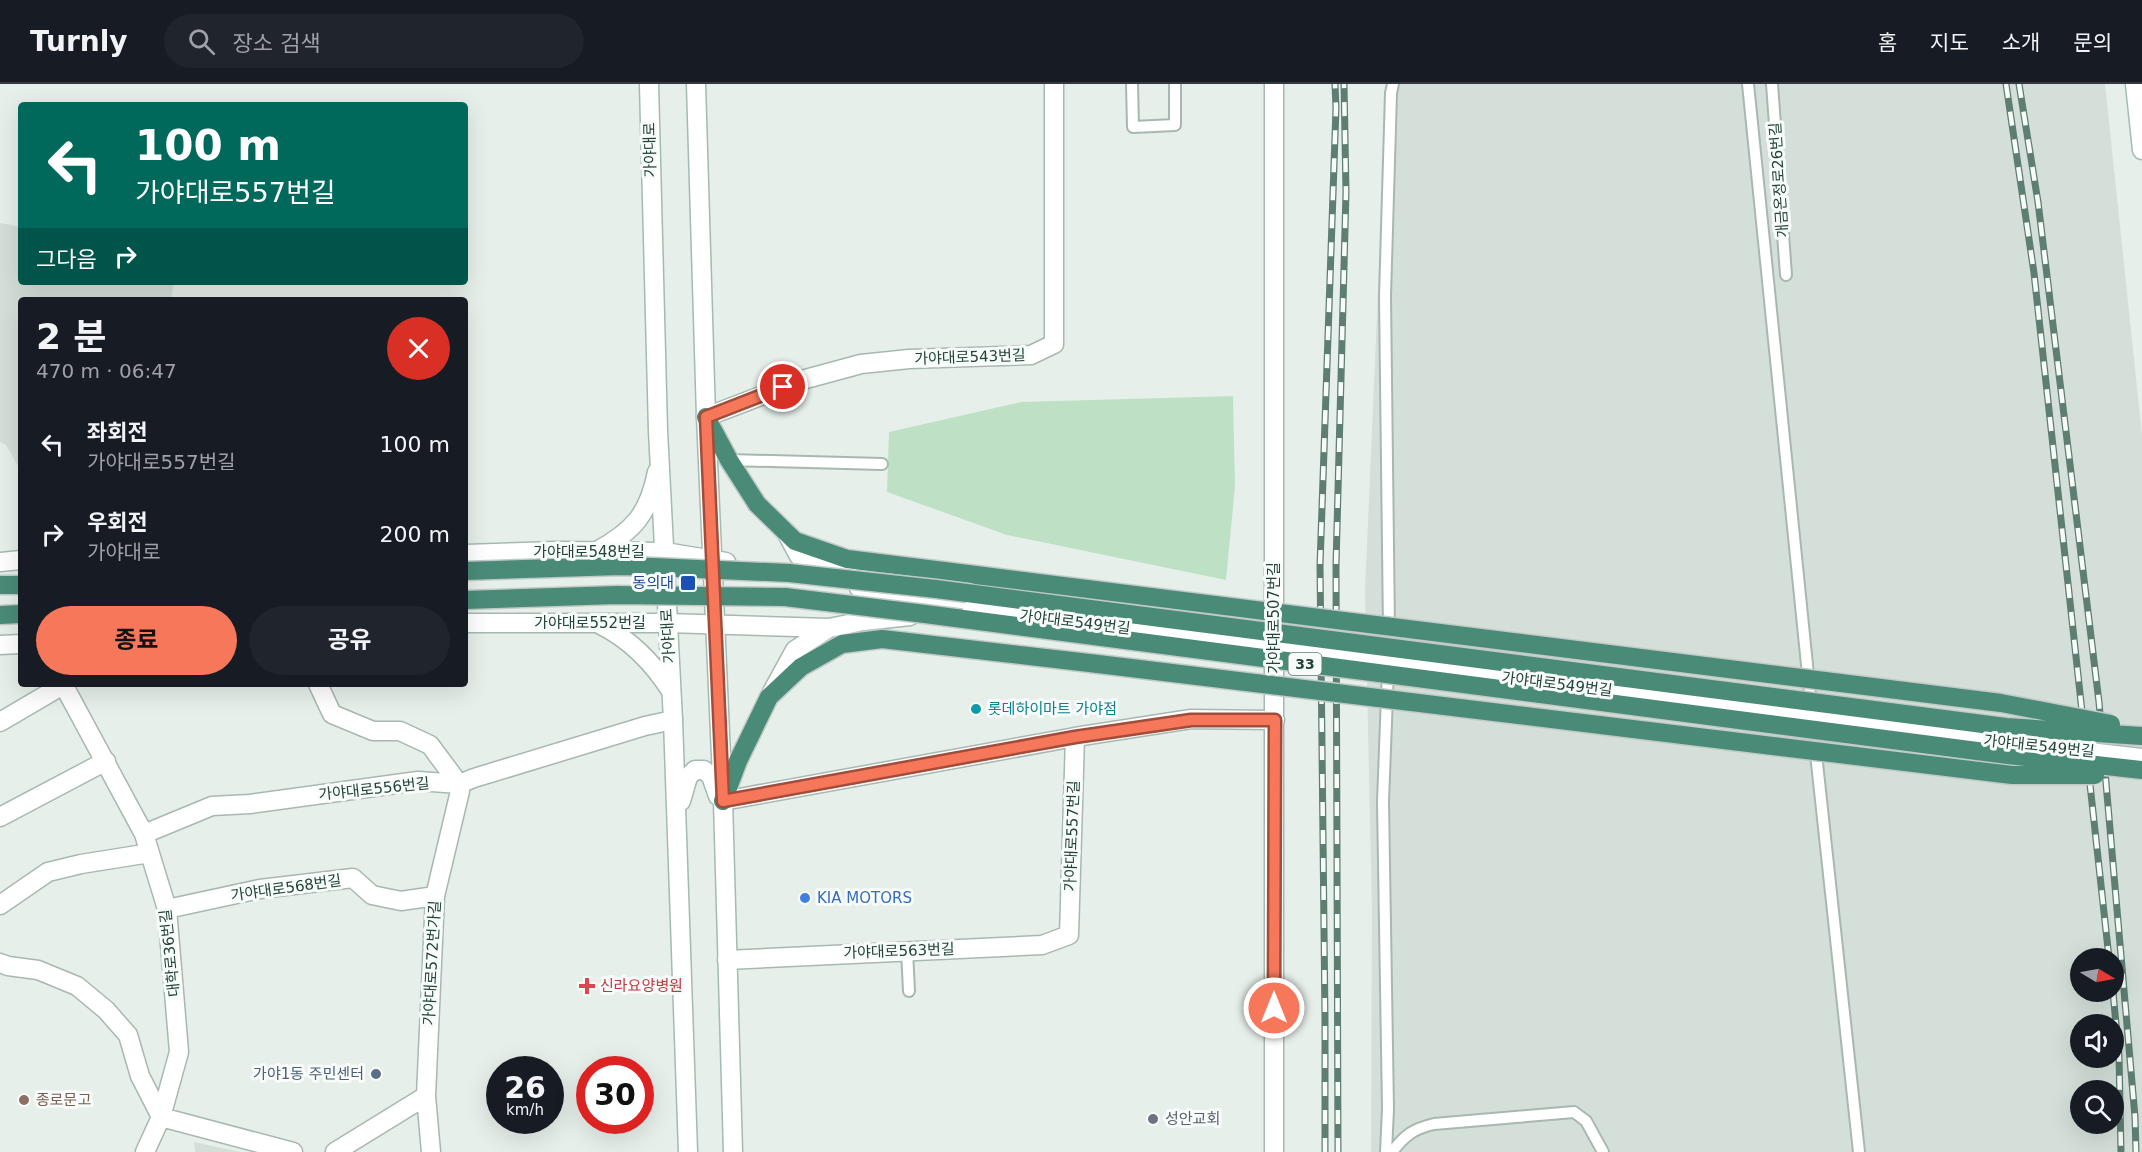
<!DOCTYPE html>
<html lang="ko">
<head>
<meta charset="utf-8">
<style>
  :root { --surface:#171b24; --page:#20242c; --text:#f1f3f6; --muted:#9ea1a6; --line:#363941; --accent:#f7775b }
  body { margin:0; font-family:"DejaVu Sans","Noto Sans KR",sans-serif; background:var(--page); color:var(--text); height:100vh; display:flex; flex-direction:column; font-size:22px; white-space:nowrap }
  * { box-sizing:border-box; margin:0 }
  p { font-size:20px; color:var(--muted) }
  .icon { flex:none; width:33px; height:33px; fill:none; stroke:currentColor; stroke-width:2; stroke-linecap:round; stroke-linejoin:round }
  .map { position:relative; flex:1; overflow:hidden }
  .details { position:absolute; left:18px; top:213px; width:450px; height:390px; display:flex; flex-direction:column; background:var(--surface); border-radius:6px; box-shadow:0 6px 24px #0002 }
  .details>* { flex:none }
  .banner { position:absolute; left:18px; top:18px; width:450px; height:183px; border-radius:6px; box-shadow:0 6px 24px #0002; background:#00695c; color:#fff; overflow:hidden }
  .needle { width:39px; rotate:100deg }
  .fabs { position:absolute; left:2070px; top:864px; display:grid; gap:12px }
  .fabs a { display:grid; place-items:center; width:54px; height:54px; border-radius:50%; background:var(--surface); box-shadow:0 6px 24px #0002; font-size:30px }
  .speed { position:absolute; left:486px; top:972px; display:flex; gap:12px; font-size:30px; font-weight:700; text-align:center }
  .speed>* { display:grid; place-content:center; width:78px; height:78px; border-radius:50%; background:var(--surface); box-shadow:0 6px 24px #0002; line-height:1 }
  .speed small { font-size:15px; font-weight:400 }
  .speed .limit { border:9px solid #d22; background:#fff; color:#111 }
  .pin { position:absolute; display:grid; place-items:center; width:51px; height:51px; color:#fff; margin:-26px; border:3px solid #fff; border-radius:50%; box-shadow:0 2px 6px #0007 }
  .me { position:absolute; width:66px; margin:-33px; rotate:0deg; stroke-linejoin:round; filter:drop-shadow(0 0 4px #0008) }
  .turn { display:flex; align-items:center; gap:21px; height:126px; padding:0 18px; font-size:27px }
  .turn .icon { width:78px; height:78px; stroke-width:2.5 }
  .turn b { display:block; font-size:42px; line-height:51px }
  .then { display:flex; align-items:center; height:57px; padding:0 18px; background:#0003; gap:12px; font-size:22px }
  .round { display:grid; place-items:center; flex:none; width:63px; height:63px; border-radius:32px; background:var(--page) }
  .headline { display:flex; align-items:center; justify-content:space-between; height:102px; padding:0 18px }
  h1 { font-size:36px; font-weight:700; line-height:45px }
  .button { display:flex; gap:12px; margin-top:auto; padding:12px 18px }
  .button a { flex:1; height:69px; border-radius:36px; background:var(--accent); color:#111; font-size:24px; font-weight:700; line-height:69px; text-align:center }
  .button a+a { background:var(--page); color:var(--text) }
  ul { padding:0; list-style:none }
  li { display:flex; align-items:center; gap:18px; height:90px; padding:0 18px }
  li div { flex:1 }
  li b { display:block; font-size:22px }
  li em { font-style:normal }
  header { display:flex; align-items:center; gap:36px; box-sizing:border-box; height:84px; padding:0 30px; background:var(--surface); border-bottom:2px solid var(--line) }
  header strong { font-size:28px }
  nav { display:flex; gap:33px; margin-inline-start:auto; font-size:21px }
  .search { width:420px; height:54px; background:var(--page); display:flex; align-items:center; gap:15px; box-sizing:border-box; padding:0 21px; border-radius:33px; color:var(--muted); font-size:22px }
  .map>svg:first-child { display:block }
  .built { fill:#d4dfd9; fill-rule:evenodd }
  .green { fill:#bee1c5 }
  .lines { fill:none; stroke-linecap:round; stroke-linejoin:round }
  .service-casing { stroke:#a8b8b1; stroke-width:14 }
  .minor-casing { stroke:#a8b8b1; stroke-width:21 }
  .tertiary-casing { stroke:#a8b8b1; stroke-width:21 }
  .secondary-casing { stroke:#a3bbb1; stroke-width:21 }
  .trunk-casing { stroke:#c1cac7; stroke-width:21 }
  .service { stroke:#fff; stroke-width:10 }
  .minor { stroke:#fff; stroke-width:18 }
  .tertiary { stroke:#fff; stroke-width:18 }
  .secondary { stroke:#fff; stroke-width:18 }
  .trunk { stroke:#4a8b78; stroke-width:18 }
  .rail-casing { stroke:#5e7e73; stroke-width:7 }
  .rail { stroke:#f7fbf9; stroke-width:4.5; stroke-dasharray:14; stroke-linecap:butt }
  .tertiary-bridge-casing { stroke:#a8b8b1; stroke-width:21; stroke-linecap:butt }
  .trunk-bridge-casing { stroke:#c1cac7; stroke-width:21; stroke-linecap:butt }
  .tertiary-bridge { stroke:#fff; stroke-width:18 }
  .trunk-bridge { stroke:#4a8b78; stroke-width:18 }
  .route-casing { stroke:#a14d3b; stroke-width:15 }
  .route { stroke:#f7775b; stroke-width:10 }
  .transit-dot { fill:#1a4fb4; stroke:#f7fbf9; stroke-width:2 }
  .culture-dot { fill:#0f9aa8; stroke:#f7fbf9; stroke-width:2 }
  .shop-dot { fill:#3f7fe0; stroke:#f7fbf9; stroke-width:2 }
  .health-dot { fill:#e0444e; stroke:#f7fbf9; stroke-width:2 }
  .service-dot { fill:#5c6f8a; stroke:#f7fbf9; stroke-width:2 }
  .education-dot { fill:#8d6e63; stroke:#f7fbf9; stroke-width:2 }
  .worship-dot { fill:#6b7280; stroke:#f7fbf9; stroke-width:2 }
  .labels { text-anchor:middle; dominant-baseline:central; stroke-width:6; stroke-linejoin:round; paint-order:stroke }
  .shield { fill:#f7fbf9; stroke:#637a72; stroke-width:1.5 }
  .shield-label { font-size:14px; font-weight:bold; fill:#234338 }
  .street-label { font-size:15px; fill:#234338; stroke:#f7fbf9 }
  .transit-label { font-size:15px; fill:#164399; stroke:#f7fbf9; text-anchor:end }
  .culture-label { font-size:15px; fill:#0d838f; stroke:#f7fbf9; text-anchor:start }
  .shop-label { font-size:15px; fill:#366cbe; stroke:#f7fbf9; text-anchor:start }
  .health-label { font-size:15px; fill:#be3a42; stroke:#f7fbf9; text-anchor:start }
  .service-label { font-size:15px; fill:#4e5e75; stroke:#f7fbf9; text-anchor:end }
  .education-label { font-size:15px; fill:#785e54; stroke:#f7fbf9; text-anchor:start }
  .worship-label { font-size:15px; fill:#5b616d; stroke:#f7fbf9; text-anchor:start }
</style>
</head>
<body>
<header>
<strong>Turnly</strong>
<div class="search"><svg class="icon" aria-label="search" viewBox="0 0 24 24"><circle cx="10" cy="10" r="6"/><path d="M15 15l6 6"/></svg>장소 검색</div>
<nav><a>홈</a><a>지도</a><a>소개</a><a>문의</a></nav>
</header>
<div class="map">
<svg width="2142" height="1068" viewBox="0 0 2142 1068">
  <rect width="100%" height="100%" fill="#e6efea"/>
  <path class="built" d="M 1387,0 L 2105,0 L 2142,351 L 2142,1068 L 1371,1068 L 1372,826 L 1365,508 ZM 2080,874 L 2114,874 L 2114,908 L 2080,908 ZM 2080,940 L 2114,940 L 2114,974 L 2080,974 ZM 2080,1006 L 2114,1006 L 2114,1040 L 2080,1040 Z
    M 0,139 L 21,143 L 21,198 L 174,198 L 171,216 L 21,216 L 21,387 L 6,361 L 0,358 Z
    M 194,1058 L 240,1068 L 195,1068 Z"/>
  <path class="green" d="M 1233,312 L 1235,402 L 1226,496 L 1007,451 L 887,408 L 889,348 L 1021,318 Z"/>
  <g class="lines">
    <g class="service-casing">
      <path id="service" d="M 1132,0 L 1133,43 L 1175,41 L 1175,0
        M 1748,0 L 1811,620
        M 1772,0 L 1786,191
        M 729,376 L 882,380
        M 1389,545 L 1385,212 L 1391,9 L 1393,0
        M 1813,642 L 1859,1068
        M 907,867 L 909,907
        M 1386,1068 L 1388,1025 L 1383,718 L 1388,585
        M 1392,1068 C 1405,1051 1413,1045 1434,1040 L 1574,1028 L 1586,1037 L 1603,1068"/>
    </g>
    <g class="minor-casing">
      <path id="minor" d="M 1274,0 L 1274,1068
        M 706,333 L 802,296 L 861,280 L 909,275 L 1031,271 L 1054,260 L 1054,0
        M 63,600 L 144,750 L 167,825 L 179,968 L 161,1033 L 145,1068
        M 318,600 L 332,630 L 373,647 L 400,647 L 430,661 L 459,700 L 460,707 L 435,812 L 426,1012 L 431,1068
        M 0,638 L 63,601
        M 723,717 L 1075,653 L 1191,635 L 1275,636
        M 0,733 L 106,677
        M 144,750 L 212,722 L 250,720 L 418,697 L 459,700 L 474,694 L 645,642 L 673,636
        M 0,821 L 48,788 L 81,780 L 150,769
        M 167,825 L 260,805 L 353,794 L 372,811 L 401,817 L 435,812
        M 727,876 L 1042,861 L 1069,851 L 1075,653
        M 0,879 L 8,882 L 38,886 L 77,902 L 106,926 L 128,951 L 140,992 L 161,1033 L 293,1068
        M 335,1068 L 426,1012"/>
    </g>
    <g class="tertiary-casing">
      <path id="tertiary" d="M 786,448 L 799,472 L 852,493
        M 597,467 C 634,447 649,429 657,388
        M 465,470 L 555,467 L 665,468 L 726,478
        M 0,478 L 21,476
        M 859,504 L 897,511
        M 886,507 L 897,511 L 972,525
        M 465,539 L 667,539 L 829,544
        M 601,541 C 631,556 653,579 671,607
        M 0,561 L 21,560
        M 772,608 L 795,566 L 829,544 L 863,537 L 910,532"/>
    </g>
    <g class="secondary-casing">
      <path id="secondary" d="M 649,0 L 658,347 L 673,636 L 688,1068
        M 696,0 L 706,333 L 723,717 L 733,1068
        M 2135,0 L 2142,66
        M 681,717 L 688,693 L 695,686 L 704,686 L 711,692 L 718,712"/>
    </g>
    <g class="trunk-casing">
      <path id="trunk" d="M 706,333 L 729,376 L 757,420 L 795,457 L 847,475 L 976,491
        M 0,501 L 21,501
        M 0,531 L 21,530
        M 723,717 L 738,677 L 769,613 L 801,583 L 842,560 L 882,555 L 1098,580"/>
    </g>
    <use href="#service" class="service"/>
    <use href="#minor" class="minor"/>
    <use href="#tertiary" class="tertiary"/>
    <use href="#secondary" class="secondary"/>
    <use href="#trunk" class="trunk"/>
    <g class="rail-casing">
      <path id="rail" d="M 2006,0 L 2034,189 L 2109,874
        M 2019,0 L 2038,118 L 2099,618 L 2135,1033 L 2136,1068
        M 2113,908 L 2119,972 L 2121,1068
        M 1325,1068 L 1325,936 L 1320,481 L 1336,24 L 1335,0
        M 1338,1068 L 1336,481 L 1346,108 L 1344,0"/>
    </g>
    <use href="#rail" class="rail"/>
    <g class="tertiary-bridge-casing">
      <path id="tertiary-bridge" d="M 972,525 L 1970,654 L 2142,674"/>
    </g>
    <g class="trunk-bridge-casing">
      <path id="trunk-bridge" d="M 465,487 L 620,482 L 654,483 L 789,489 L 936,505 L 2006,643 L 2142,652
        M 976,491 L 2001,619 L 2111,640
        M 465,516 L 617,511 L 785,513 L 925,530 L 2008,671 L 2142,686
        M 1098,580 L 2012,691 L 2095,691"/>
    </g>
    <use href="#tertiary-bridge" class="tertiary-bridge"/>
    <use href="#trunk-bridge" class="trunk-bridge"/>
  </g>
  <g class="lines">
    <g class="route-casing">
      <path id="route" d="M 783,303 L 706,333 L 723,717 L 1075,653 L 1191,636 L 1275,636 L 1274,924"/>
    </g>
    <use href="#route" class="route"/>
  </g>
  <rect class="transit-dot" x="680" y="491" width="16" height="16" rx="3"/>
  <circle class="culture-dot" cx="976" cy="625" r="6"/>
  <circle class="shop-dot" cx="805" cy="814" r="6"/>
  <path class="health-dot" d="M584 893h6v6h6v6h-6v6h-6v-6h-6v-6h6z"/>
  <circle class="service-dot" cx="376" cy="990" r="6"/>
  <circle class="education-dot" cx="24" cy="1016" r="6"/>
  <circle class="worship-dot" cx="1153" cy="1035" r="6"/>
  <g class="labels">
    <rect class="shield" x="1288.5" y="569" width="33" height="22" rx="4.5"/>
    <g class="shield-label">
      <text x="1305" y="580">33</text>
    </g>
    <g class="street-label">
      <text transform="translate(650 66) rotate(-91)">가야대로</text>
      <text transform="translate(1779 96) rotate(-94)">개금온정로26번길</text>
      <text transform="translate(970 273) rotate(-2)">가야대로543번길</text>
      <text x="589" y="468">가야대로548번길</text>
      <text transform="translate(1274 534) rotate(-90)">가야대로507번길</text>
      <text transform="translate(1075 538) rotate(7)">가야대로549번길</text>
      <text x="590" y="539">가야대로552번길</text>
      <text transform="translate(668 552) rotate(-93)">가야대로</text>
      <text transform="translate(1557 600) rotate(7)">가야대로549번길</text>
      <text transform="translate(2039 662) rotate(6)">가야대로549번길</text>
      <text transform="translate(374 705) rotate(-6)">가야대로556번길</text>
      <text transform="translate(1072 752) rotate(-88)">가야대로557번길</text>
      <text transform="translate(286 804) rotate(-8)">가야대로568번길</text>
      <text transform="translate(899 867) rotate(-2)">가야대로563번길</text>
      <text transform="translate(170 869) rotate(-96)">대학로36번길</text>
      <text transform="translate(432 879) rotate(-87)">가야대로572번가길</text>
    </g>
    <g class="transit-label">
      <text x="674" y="499">동의대</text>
    </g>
    <g class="culture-label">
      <text x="988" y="625">롯데하이마트 가야점</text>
    </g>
    <g class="shop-label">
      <text x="817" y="814">KIA MOTORS</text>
    </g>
    <g class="health-label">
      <text x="600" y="902">신라요양병원</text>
    </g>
    <g class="service-label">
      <text x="364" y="990">가야1동 주민센터</text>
    </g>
    <g class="education-label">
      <text x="36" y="1016">종로문고</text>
    </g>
    <g class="worship-label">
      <text x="1165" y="1035">성안교회</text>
    </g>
  </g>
</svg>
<div class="fabs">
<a><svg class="needle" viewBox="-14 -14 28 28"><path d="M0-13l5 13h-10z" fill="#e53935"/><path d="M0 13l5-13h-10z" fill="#9ea1a6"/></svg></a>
<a><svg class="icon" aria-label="sound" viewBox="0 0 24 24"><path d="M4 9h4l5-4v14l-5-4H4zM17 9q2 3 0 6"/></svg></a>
<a><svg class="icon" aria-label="search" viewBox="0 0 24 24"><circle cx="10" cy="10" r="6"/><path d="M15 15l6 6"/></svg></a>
</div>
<div class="speed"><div>26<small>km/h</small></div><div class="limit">30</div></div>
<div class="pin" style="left:783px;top:303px;background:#d93025"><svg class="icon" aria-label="arrive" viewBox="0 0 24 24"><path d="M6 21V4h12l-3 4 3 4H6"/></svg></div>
<svg class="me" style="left:1274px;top:924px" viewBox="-20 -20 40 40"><circle r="17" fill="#f7775b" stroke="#fff" stroke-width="3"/><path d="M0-11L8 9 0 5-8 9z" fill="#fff"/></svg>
<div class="banner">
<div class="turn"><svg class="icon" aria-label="left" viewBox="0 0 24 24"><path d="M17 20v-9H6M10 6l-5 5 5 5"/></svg><div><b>100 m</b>가야대로557번길</div></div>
<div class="then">그다음<svg class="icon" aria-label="right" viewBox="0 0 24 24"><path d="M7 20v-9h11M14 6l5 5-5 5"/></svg></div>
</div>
<section class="details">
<div class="headline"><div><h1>2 분</h1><p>470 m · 06:47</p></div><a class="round" style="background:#d93025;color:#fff"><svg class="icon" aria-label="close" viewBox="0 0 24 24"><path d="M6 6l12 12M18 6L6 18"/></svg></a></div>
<ul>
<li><svg class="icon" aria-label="left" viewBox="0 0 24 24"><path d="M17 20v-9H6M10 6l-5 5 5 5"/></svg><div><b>좌회전</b><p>가야대로557번길</p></div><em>100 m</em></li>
<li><svg class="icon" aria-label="right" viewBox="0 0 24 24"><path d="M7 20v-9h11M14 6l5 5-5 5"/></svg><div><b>우회전</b><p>가야대로</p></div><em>200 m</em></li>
</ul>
<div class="button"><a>종료</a><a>공유</a></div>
</section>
</div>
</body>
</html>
